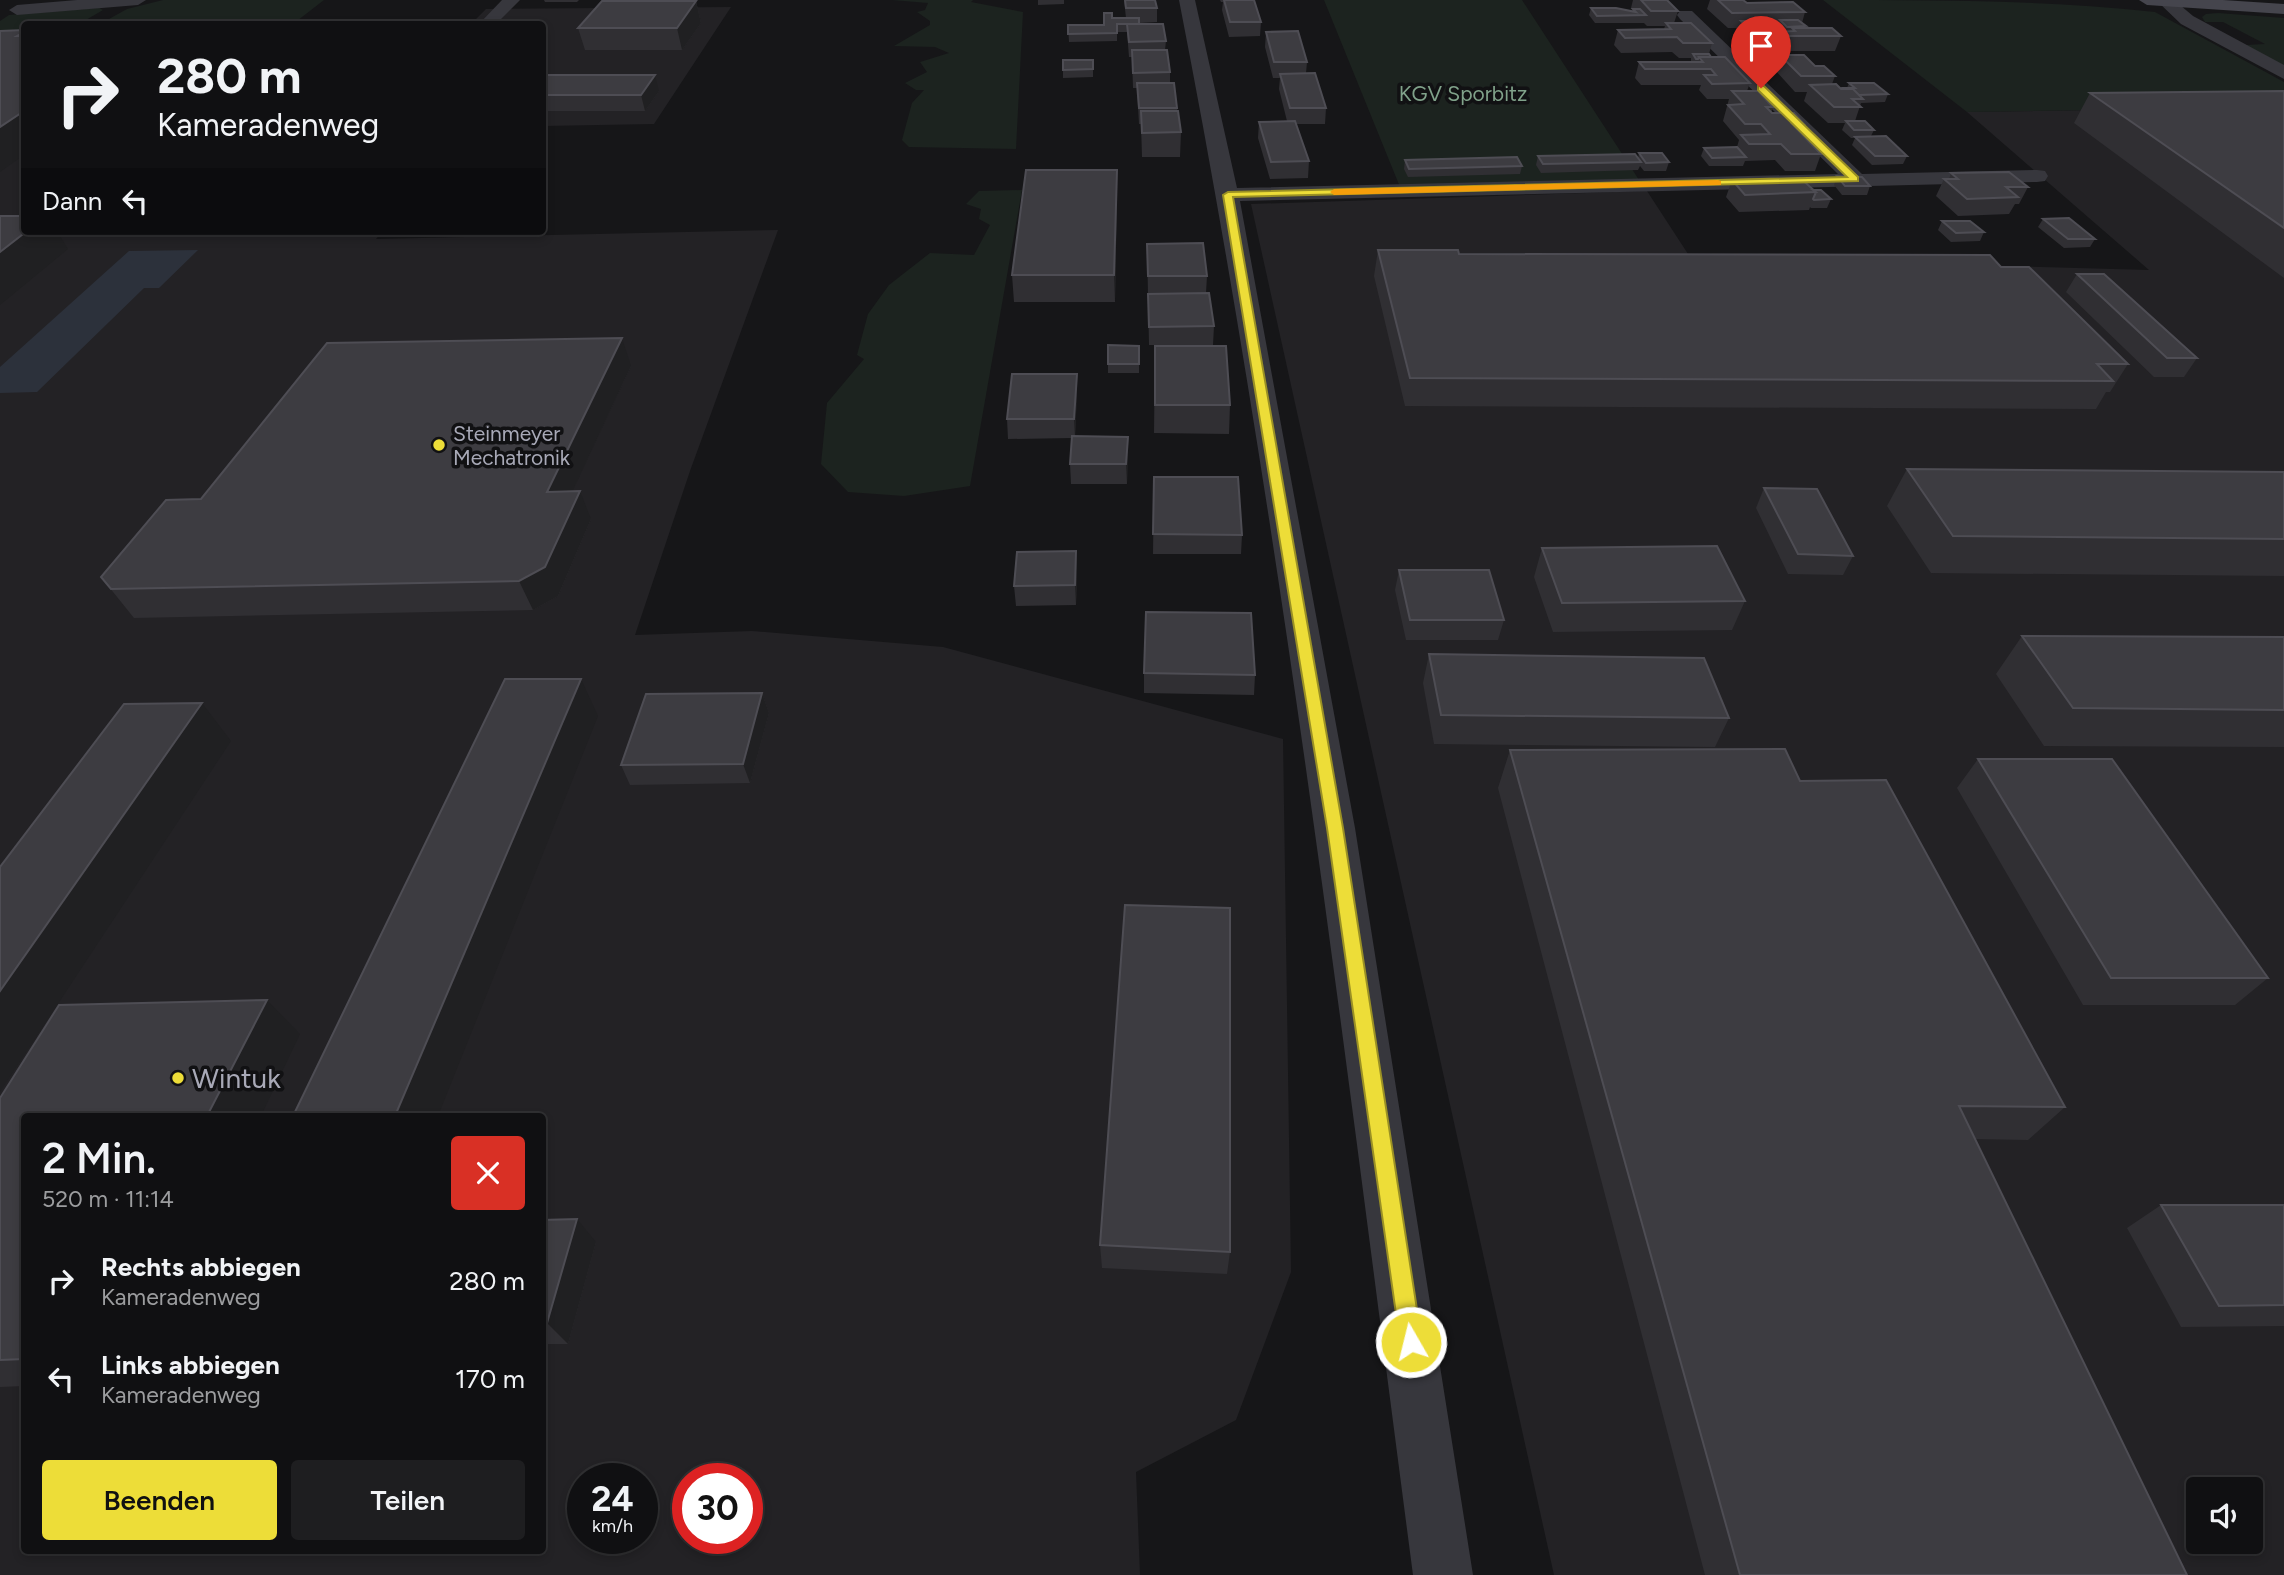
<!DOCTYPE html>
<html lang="de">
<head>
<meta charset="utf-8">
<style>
  :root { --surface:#101012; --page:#1e1e20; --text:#f1f3f6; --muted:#9c9d9f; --line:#303032; --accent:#eddd38 }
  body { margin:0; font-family:Figtree,sans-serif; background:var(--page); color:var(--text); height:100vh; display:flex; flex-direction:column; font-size:26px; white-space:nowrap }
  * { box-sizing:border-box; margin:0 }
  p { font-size:23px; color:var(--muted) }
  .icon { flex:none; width:38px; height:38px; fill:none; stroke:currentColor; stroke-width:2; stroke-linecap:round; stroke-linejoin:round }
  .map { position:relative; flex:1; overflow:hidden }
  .panel { position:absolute; left:21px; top:1113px; width:525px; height:441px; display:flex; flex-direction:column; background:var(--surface); border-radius:7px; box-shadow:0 4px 10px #0003,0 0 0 2px var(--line) }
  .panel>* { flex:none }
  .banner { position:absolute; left:21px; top:21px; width:525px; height:214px; border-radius:7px; box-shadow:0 4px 10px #0003,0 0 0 2px var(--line); background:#101012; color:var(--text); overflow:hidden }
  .fabs { position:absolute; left:2186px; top:1477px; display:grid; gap:14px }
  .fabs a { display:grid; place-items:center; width:77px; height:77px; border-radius:7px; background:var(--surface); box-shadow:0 4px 10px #0003,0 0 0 2px var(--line); font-size:35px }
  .speed { position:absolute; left:567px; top:1463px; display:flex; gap:14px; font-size:35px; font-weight:700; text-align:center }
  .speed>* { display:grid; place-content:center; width:91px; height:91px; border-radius:50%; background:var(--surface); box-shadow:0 4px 10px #0003,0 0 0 2px var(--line); line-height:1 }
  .speed small { font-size:18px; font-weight:400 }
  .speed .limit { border:10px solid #d22; background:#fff; color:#111 }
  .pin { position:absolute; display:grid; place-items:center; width:60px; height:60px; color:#fff; margin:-72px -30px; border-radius:50% 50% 50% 0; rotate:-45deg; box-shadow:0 0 7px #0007 }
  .pin .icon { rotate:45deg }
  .me { position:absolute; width:77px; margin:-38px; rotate:352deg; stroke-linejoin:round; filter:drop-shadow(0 0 5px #0008) }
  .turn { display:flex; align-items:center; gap:24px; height:147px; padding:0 21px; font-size:32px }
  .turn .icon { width:91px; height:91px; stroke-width:2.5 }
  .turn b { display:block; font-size:49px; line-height:60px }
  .then { display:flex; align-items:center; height:66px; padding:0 21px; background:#0003; gap:14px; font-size:26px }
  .round { display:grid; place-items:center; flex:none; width:74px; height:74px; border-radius:7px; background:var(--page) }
  .overview { display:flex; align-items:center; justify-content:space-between; height:119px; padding:0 21px }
  h1 { font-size:42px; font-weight:600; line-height:52px }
  .primary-button { display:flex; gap:14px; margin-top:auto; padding:14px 21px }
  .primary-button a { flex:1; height:80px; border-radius:7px; background:var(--accent); color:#111; font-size:28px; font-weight:600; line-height:80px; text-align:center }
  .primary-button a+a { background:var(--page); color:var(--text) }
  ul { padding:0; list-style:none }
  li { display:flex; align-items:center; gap:21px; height:98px; padding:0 21px }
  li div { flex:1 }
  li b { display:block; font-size:26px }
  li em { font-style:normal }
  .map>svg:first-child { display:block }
  .built { fill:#232225; fill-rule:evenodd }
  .green { fill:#1c231f }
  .water { fill:#2c313b }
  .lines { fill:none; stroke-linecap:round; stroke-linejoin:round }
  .street { fill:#37373d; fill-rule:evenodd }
  .secondary { fill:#45454d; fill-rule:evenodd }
  .wall { fill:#302f33; fill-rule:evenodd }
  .shaded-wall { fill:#202022 }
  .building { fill:#3d3c41; stroke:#4e4d54; stroke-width:2 }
  .route { fill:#eddd38; stroke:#9a9024; stroke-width:2 }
  .slow { fill:#f59e0b }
  .poi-dot { fill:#eddd38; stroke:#111113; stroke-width:2.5 }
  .labels { text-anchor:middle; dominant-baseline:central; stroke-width:7; stroke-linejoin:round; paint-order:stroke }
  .far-park-label { font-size:21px; fill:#80a28a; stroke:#111113 }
  .far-poi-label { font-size:21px; fill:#a8a9b7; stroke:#111113; text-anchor:start }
  .near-poi-label { font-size:28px; fill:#a8a9b7; stroke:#111113; text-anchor:start }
</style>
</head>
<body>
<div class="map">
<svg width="2284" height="1575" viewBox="0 0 2284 1575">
  <rect width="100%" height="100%" fill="#161618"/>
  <path class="built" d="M 731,7 L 654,124 L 543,126 L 542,24 L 471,24 L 486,9 Z
    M 103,23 L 24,24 L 24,231 L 383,231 L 376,239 L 778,230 L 690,471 L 635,635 L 752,631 L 943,647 L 1283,739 L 1291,1272 L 1236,1420 L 1136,1472 L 1140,1575 L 0,1575 L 0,24 ZM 24,1116 L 542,1116 L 542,1550 L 24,1550 ZM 583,1479 L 642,1479 L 642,1538 L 583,1538 ZM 688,1479 L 747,1479 L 747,1538 L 688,1538 Z
    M 2284,107 L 2284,1575 L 1554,1575 L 1251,204 L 1647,191 L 1690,257 L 2149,270 L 1967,112 ZM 2198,1489 L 2250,1489 L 2250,1542 L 2198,1542 Z"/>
  <path class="green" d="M 163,0 L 324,0 L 293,24 L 100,24 L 127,9 Z
    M 892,0 L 973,0 L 971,2 L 1023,12 L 1016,149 L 909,147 L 902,140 L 912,103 L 924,90 L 916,90 L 905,83 L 927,72 L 920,62 L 949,53 L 935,47 L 894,46 L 930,25 L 930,21 L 917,12 L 925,10 L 928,3 Z
    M 1324,0 L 1522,0 L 1641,183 L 1400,187 Z
    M 1823,0 C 1932,0 2047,0 2155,12 L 2284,82 L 2284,107 L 1967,112 Z
    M 99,8 L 103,10 L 79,24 L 24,24 L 24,35 L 0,36 L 0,21 L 9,15 Z
    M 2218,13 L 2284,18 L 2284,66 L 2246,45 L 2265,44 L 2223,22 L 2205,22 L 2202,17 L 2206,14 Z
    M 1022,190 L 970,486 L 904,496 L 848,492 L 821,464 L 827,403 L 864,359 L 857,355 L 868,314 L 889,285 L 930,253 L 974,255 L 990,225 L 979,219 L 981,209 L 966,204 L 979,191 Z"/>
  <path class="water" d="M 198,250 L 159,288 L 144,288 L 37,392 L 0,393 L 0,367 L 129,251 Z"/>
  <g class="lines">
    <path class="street" d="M 77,0 L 146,0 L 138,5 L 17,15 L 9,10 L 17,5 Z
      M 502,0 L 520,0 L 496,24 L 479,24 Z
      M 1179,0 L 1195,0 L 1237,188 L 1838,174 L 1680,19 L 1677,15 L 1680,11 L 1692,11 L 1862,174 L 2037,170 L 2045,171 L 2048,176 L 2045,181 L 2037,182 L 1240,201 L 1355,828 L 1473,1575 L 1413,1575 C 1344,1049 1281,521 1179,0 Z
      M 2174,0 L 2193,16 L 2284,65 L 2284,79 L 2181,24 L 2157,1 Z"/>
    <path class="secondary" d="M 2139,0 L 2223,0 L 2284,4 L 2284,14 L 2147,5 Z"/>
  </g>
  <path class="wall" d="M 544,0 L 579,0 L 577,2 L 545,2 Z
    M 1038,0 L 1064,0 L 1064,4 L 1038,5 Z
    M 1124,0 L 1155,0 L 1157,8 L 1157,22 L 1139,23 L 1139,24 L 1166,41 L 1165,50 L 1170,72 L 1170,83 L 1177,108 L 1181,132 L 1180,157 L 1142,157 L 1141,124 L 1139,124 L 1137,88 L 1133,88 L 1132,57 L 1129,57 L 1127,32 L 1117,32 L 1117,41 L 1069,42 L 1068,25 L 1104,25 L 1112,18 L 1126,18 Z
    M 1220,0 L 1254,0 L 1261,22 L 1260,36 L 1229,37 L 1222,10 L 1223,2 L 1221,2 Z
    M 1633,0 L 1667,0 L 1678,11 L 1674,23 L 1712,43 L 1709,54 L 1711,57 L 1750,83 L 1747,91 L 1773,107 L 1771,113 L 1804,124 L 1801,133 L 1821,154 L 1815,171 L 1785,171 L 1775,160 L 1745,161 L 1743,166 L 1709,166 L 1701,156 L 1704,148 L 1737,147 L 1739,140 L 1723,121 L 1729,99 L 1707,99 L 1699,90 L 1701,85 L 1641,85 L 1635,78 L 1639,62 L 1691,62 L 1691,58 L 1679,58 L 1672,52 L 1621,53 L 1614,45 L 1618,30 L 1664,29 L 1665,26 L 1647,26 L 1644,23 L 1595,23 L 1589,15 L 1591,8 L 1633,11 L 1631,8 Z
    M 1710,0 L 1743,0 L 1747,3 L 1805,12 L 1802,23 L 1806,26 L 1805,28 L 1841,36 L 1835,51 L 1785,51 L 1783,55 L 1815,66 L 1835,76 L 1832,84 L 1841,89 L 1843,88 L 1847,88 L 1849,83 L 1888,94 L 1885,102 L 1861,103 L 1855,121 L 1874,130 L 1871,136 L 1907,156 L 1903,164 L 1872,165 L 1852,145 L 1855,138 L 1851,138 L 1842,130 L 1845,123 L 1828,123 L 1804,101 L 1807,92 L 1795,92 L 1775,70 L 1779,57 L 1758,57 L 1736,36 L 1739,28 L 1728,28 L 1707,9 ZM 1772,27 L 1777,27 L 1781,31 L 1777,32 Z
    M 696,1 L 701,23 L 682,50 L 585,50 L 578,28 Z
    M 1266,32 L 1307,62 L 1306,73 L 1326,108 L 1325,124 L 1296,124 L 1309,161 L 1308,178 L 1270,179 L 1258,138 L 1259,122 L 1287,121 L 1279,89 L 1280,78 L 1273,78 L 1265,47 Z
    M 1063,60 L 1093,60 L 1093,77 L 1063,78 Z
    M 542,75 L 659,91 L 645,111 L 542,111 Z
    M 2284,91 L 2284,278 L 2074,123 L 2090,93 Z
    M 1639,153 L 1669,162 L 1666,171 L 1644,171 L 1640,166 L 1638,170 L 1541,173 L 1536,165 L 1538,156 L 1638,158 Z
    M 1405,160 L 1522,166 L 1520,174 L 1408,177 L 1404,169 Z
    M 1951,173 L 2028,187 L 2019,204 L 2015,204 L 2009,214 L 1958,216 L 1936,196 L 1944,179 L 1949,179 Z
    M 1837,176 L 1870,186 L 1867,195 L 1842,195 L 1834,185 Z
    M 1732,180 L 1813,190 L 1831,199 L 1827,208 L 1811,208 L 1810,207 L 1809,210 L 1739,212 L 1726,197 Z
    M 1117,195 L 1115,302 L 1014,302 L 1012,275 Z
    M 2043,219 L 2095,239 L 2090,247 L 2064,248 L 2038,227 Z
    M 1942,221 L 1984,232 L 1980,241 L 1951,242 L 1938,230 Z
    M 1147,244 L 1207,276 L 1206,293 L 1214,326 L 1213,345 L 1149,345 Z
    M 1378,250 L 1459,254 L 2001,267 L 2128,364 L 2110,392 L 2106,392 L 2096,409 L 1405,406 L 1374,276 Z
    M 2077,274 L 2197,358 L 2184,377 L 2154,377 L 2066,292 Z
    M 1139,346 L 1139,373 L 1108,373 L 1108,364 Z
    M 1155,346 L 1230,405 L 1229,434 L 1154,433 Z
    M 631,366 L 572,491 L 591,519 L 558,596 L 533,610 L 134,618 L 101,577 L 201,499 Z
    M 1077,393 L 1075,436 L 1128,437 L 1127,484 L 1071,484 L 1070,464 L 1072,438 L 1008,439 L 1007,419 Z
    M 1907,469 L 2284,472 L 2284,576 L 1931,573 L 1887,506 Z
    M 1154,477 L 1242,535 L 1241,554 L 1153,554 Z
    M 1764,488 L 1853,556 L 1843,575 L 1788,574 L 1756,508 Z
    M 1542,548 L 1745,601 L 1732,630 L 1553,632 L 1534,577 Z
    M 1076,551 L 1077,571 L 1076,605 L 1016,606 L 1014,586 Z
    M 1399,570 L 1504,620 L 1498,640 L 1406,640 L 1395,590 Z
    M 2022,636 L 2284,637 L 2284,747 L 2044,746 L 1996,674 Z
    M 1429,654 L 1729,718 L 1715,747 L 1434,744 L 1423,683 Z
    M 1144,673 L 1255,675 L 1254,695 L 1144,693 Z
    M 762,693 L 769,713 L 750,783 L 630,785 L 621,765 Z
    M 1510,750 L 1800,781 L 2065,1107 L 2028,1140 L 1975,1139 L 2187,1575 L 1705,1575 L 1498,788 Z
    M 1978,759 L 2268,978 L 2235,1005 L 2083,1005 L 1957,788 Z
    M 300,1034 L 24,1116 L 24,1386 L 0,1387 L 0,1098 Z
    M 2161,1205 L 2284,1205 L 2284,1326 L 2181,1327 L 2127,1228 Z
    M 542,1220 L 596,1242 L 568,1344 L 542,1344 Z
    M 1100,1245 L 1230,1252 L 1227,1274 L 1102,1268 Z"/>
  <path class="shaded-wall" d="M 696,1 L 701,23 L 682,50 L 677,28 Z
    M 655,75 L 659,91 L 645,111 L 641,95 Z
    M 24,111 L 24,155 L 0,172 L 0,127 Z
    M 1117,170 L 1117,195 L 1115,302 L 1114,275 Z
    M 27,231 L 57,231 L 68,249 L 0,305 L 0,252 Z
    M 622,338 L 631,366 L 559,520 L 547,492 Z
    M 1077,374 L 1077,393 L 1075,438 L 1074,419 Z
    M 1128,437 L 1128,456 L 1127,484 L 1126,464 Z
    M 580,491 L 591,519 L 558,596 L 533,610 L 519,581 Z
    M 1076,551 L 1077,571 L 1076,605 L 1075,585 Z
    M 581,679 L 598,716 L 438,1116 L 395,1116 Z
    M 762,693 L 769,713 L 750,783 L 743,764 Z
    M 202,703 L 231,741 L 0,1092 L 0,991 Z
    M 267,1000 L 300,1034 L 261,1116 L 207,1116 Z
    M 577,1219 L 596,1242 L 568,1344 L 547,1323 Z"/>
  <path class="building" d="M 1125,0 L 1155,0 L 1157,8 L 1126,8 Z
    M 1224,0 L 1254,0 L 1261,22 L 1230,22 Z
    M 1641,0 L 1667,0 L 1678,11 L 1651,11 Z
    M 1718,0 L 1743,0 L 1747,3 L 1793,2 L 1805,12 L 1732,13 Z
    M 602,1 L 696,1 L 677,28 L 578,28 Z
    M 1591,8 L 1616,8 L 1636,12 L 1633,9 L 1640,9 L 1646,15 L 1597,16 Z
    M 1104,13 L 1112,13 L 1112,18 L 1139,18 L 1139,24 L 1117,24 L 1117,33 L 1068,34 L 1068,25 L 1104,25 Z
    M 1780,20 L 1798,20 L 1806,26 L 1787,27 Z
    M 1741,21 L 1765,21 L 1777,32 L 1795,31 L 1792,28 L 1832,28 L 1841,36 L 1782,36 L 1788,42 L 1763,42 Z
    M 1666,23 L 1691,23 L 1712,43 L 1683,43 L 1677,37 L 1625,38 L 1618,30 L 1671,29 Z
    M 1127,24 L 1163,24 L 1166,41 L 1129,42 Z
    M 24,30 L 24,32 L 17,36 L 24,36 L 24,111 L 0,127 L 0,31 Z
    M 1298,31 L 1307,62 L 1274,62 L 1266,32 Z
    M 1132,50 L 1167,50 L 1170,72 L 1133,73 Z
    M 1693,54 L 1709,54 L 1711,57 L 1699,57 L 1698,59 L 1696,59 Z
    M 1780,55 L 1804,55 L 1815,66 L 1824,66 L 1835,76 L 1801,76 Z
    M 1699,57 L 1725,57 L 1750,83 L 1712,84 L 1704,75 L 1716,75 L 1711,69 L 1645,69 L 1639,62 L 1703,62 Z
    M 1063,60 L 1093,60 L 1093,69 L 1063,70 Z
    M 1315,73 L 1326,108 L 1290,108 L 1280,74 Z
    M 542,75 L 655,75 L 641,95 L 542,95 Z
    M 1137,83 L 1174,83 L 1177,108 L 1139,108 Z
    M 1849,83 L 1874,83 L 1888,94 L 1859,95 L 1853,89 L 1844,89 L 1843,88 L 1855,88 Z
    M 1836,84 L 1841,89 L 1853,89 L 1863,99 L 1852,99 L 1861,107 L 1834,107 L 1810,85 Z
    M 1732,91 L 1758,91 L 1773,107 L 1766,107 L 1772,113 L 1794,113 L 1804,124 L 1792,124 L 1821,154 L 1791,154 L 1781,144 L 1749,144 L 1741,135 L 1770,134 L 1761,124 L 1745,124 L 1728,105 L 1744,104 Z
    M 2284,91 L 2284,228 L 2090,93 Z
    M 1141,111 L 1178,111 L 1181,132 L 1142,133 Z
    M 1295,121 L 1309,161 L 1271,162 L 1259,122 Z
    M 1846,121 L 1865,121 L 1874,130 L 1854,130 Z
    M 1886,136 L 1907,156 L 1875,156 L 1855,137 Z
    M 1737,147 L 1746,157 L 1712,158 L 1704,148 Z
    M 1639,153 L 1662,153 L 1669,162 L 1646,163 Z
    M 1635,154 L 1641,162 L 1543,164 L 1538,156 Z
    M 1517,157 L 1522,166 L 1409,169 L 1405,160 Z
    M 1026,170 L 1117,170 L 1114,275 L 1012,275 Z
    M 2009,172 L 2028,187 L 2006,187 L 2018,197 L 1967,199 L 1944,179 L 1958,179 L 1951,173 Z
    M 1837,176 L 1862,177 L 1870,186 L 1845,186 Z
    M 1800,178 L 1816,192 L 1745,195 L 1732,180 Z
    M 1813,190 L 1821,190 L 1831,199 L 1814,200 L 1813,199 L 1816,192 Z
    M 0,216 L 24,216 L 24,231 L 27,231 L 0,252 Z
    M 2069,218 L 2095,239 L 2068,239 L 2043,219 Z
    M 1942,221 L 1970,221 L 1984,232 L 1956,233 Z
    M 1203,243 L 1207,276 L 1148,276 L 1147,244 Z
    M 1378,250 L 1458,250 L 1459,254 L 1990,255 L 2001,267 L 2029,267 L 2128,364 L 2097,364 L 2113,381 L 1410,378 Z
    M 2077,274 L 2104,274 L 2197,358 L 2167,358 Z
    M 1209,293 L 1214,326 L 1149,327 L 1148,294 Z
    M 622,338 L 547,492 L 580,491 L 545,567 L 519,581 L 111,589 L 101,577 L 166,500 L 201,499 L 327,343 Z
    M 1108,345 L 1139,346 L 1139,364 L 1108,364 Z
    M 1155,346 L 1226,346 L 1230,405 L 1155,405 Z
    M 1012,374 L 1077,374 L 1074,419 L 1007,419 Z
    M 1072,436 L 1128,437 L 1126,464 L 1070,464 Z
    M 1907,469 L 2284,472 L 2284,539 L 1953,536 Z
    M 1154,477 L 1238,477 L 1242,535 L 1153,534 Z
    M 1764,488 L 1817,489 L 1853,556 L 1798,554 Z
    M 1717,546 L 1745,601 L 1562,603 L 1542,548 Z
    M 1076,551 L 1075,585 L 1014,586 L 1017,552 Z
    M 1399,570 L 1489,570 L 1504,620 L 1410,620 Z
    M 1146,612 L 1251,613 L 1255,675 L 1144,673 Z
    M 2022,636 L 2284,637 L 2284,710 L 2073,708 Z
    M 1429,654 L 1704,658 L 1729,718 L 1441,715 Z
    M 505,679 L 581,679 L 395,1116 L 293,1116 Z
    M 762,693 L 743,764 L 621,765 L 646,694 Z
    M 202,703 L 0,991 L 0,867 L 124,704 Z
    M 1785,749 L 1800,781 L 1886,780 L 2065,1107 L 1959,1106 L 2187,1575 L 1740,1575 L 1510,750 Z
    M 1978,759 L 2112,759 L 2268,978 L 2111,978 Z
    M 1125,905 L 1230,908 L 1230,1252 L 1100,1245 Z
    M 267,1000 L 207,1116 L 24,1116 L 24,1359 L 0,1360 L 0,1098 L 59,1005 Z
    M 2161,1205 L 2284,1205 L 2284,1305 L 2219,1306 Z
    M 577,1219 L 547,1323 L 542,1323 L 542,1220 Z"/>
  <path class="route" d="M 1758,86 L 1764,86 L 1858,177 L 1858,181 L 1233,197 L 1343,828 L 1422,1342 L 1419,1350 L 1411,1353 L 1403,1350 L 1400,1342 L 1327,828 L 1223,195 L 1228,192 L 1847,177 L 1758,90 Z"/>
  <path class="slow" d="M 1718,180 L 1721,181 L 1721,185 L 1334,195 L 1330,192 L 1334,189 Z"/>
  <g class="poi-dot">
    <circle cx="439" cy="445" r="7"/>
    <circle cx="178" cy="1078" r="7"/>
  </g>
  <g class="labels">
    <g class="far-park-label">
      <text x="1463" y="93">KGV Sporbitz</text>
    </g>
    <g class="far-poi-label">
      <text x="453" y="433">Steinmeyer<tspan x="453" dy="24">Mechatronik</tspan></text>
    </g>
    <g class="near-poi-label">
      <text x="192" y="1078">Wintuk</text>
    </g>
  </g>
</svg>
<div class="fabs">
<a><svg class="icon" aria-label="sound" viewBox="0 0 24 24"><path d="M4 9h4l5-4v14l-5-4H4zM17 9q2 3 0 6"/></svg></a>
</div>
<div class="speed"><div>24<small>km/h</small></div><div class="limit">30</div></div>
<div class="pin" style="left:1761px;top:88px;background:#d93025"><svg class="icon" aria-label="arrive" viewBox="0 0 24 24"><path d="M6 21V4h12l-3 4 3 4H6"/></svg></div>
<svg class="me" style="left:1411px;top:1342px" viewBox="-20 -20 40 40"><circle r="17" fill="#eddd38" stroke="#fff" stroke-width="3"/><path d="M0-11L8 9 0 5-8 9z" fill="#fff"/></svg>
<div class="banner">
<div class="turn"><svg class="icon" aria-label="right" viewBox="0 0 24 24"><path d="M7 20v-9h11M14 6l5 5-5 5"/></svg><div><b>280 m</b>Kameradenweg</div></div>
<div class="then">Dann<svg class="icon" aria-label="left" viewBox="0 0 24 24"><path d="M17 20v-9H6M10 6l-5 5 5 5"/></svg></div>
</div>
<section class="panel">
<div class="overview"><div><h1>2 Min.</h1><p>520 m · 11:14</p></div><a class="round" style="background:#d93025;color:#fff"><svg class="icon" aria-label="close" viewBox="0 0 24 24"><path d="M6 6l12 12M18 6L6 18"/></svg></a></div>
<ul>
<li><svg class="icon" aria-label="right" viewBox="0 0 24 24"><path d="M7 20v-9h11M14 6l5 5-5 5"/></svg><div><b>Rechts abbiegen</b><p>Kameradenweg</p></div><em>280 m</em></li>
<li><svg class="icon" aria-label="left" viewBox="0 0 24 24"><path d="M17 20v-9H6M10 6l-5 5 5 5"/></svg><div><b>Links abbiegen</b><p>Kameradenweg</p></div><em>170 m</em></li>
</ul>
<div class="primary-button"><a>Beenden</a><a>Teilen</a></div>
</section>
</div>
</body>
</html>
